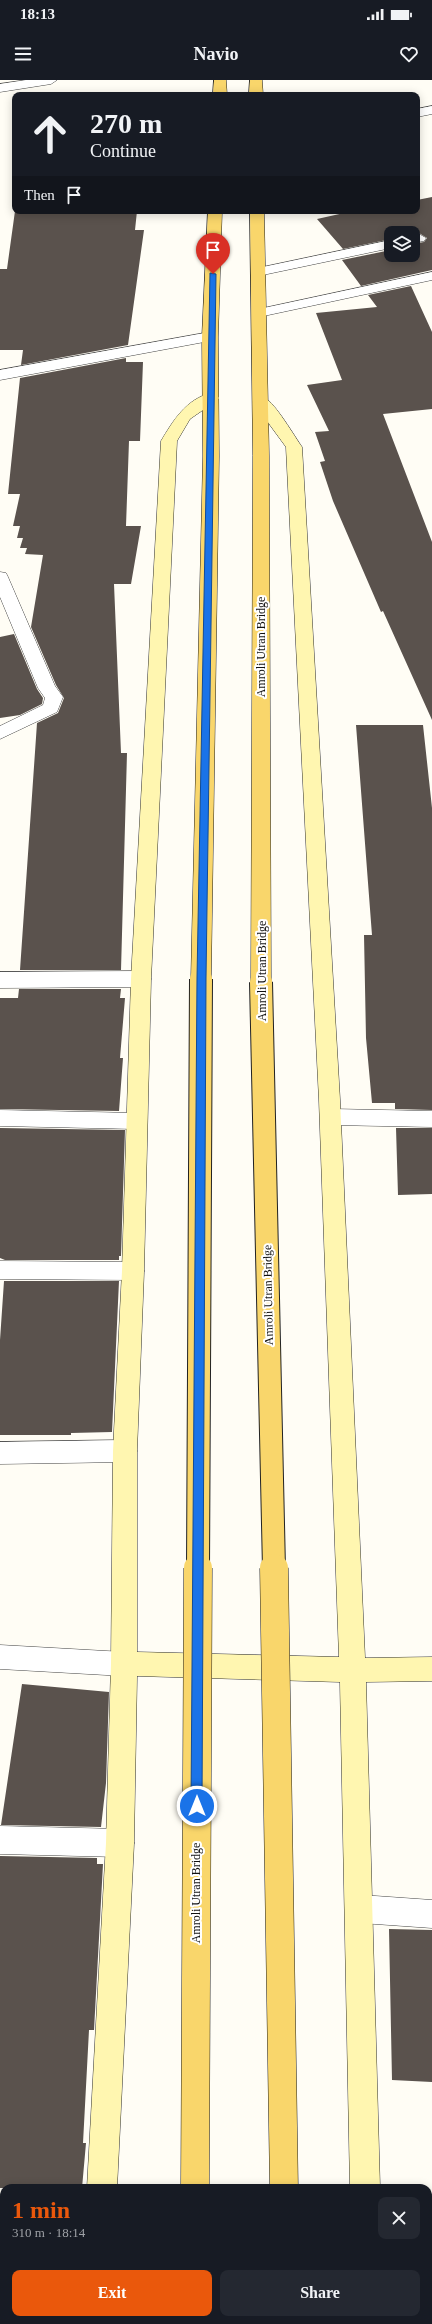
<!DOCTYPE html>
<html lang="en">
<head>
<meta charset="utf-8">
<style>
  :root { --surface:#171b24; --page:#242831; --text:#f1f3f6; --muted:#9ea1a6; --accent:#ea580c }
  body { margin:0; font-family:Georgia,serif; background:var(--page); color:var(--text); height:100vh; display:flex; flex-direction:column; font-size:15px; white-space:nowrap }
  * { box-sizing:border-box; margin:0 }
  p { font-size:13px; color:var(--muted) }
  .icon { flex:none; width:22px; height:22px; fill:none; stroke:currentColor; stroke-width:2; stroke-linecap:round; stroke-linejoin:round }
  .map { position:relative; flex:1; overflow:hidden }
  .side { position:absolute; left:0px; top:2104px; width:432px; height:140px; display:flex; flex-direction:column; background:var(--surface); border-radius:12px 12px 0 0; box-shadow:0 2px 10px #0003 }
  .side>* { flex:none }
  .guide { position:absolute; left:12px; top:12px; width:408px; height:122px; border-radius:8px; box-shadow:0 2px 10px #0003; background:#171b24; color:var(--text); overflow:hidden }
  .buttons { position:absolute; left:384px; top:146px; display:grid; gap:8px }
  .buttons a { display:grid; place-items:center; width:36px; height:36px; border-radius:8px; background:var(--surface); box-shadow:0 2px 10px #0003; font-size:20px }
  .pin { position:absolute; display:grid; place-items:center; width:34px; height:34px; color:#fff; margin:-41px -17px; border-radius:50% 50% 50% 0; rotate:-45deg; box-shadow:0 0 4px #0007 }
  .pin .icon { rotate:45deg }
  .me { position:absolute; width:44px; margin:-22px; rotate:0deg; stroke-linejoin:round; filter:drop-shadow(0 0 3px #0008) }
  .turn { display:flex; align-items:center; gap:14px; height:84px; padding:0 12px; font-size:18px }
  .turn .icon { width:52px; height:52px; stroke-width:2.5 }
  .turn b { display:block; font-size:28px; line-height:34px }
  .then { display:flex; align-items:center; height:38px; padding:0 12px; background:#0003; gap:8px; font-size:15px }
  .round { display:grid; place-items:center; flex:none; width:42px; height:42px; border-radius:8px; background:var(--page) }
  .head { display:flex; align-items:center; justify-content:space-between; height:68px; padding:0 12px }
  h1 { font-size:24px; font-weight:700; line-height:30px; color:var(--accent) }
  .action { display:flex; gap:8px; margin-top:auto; padding:8px 12px }
  .action a { flex:1; height:46px; border-radius:8px; background:var(--accent); color:#fff; font-size:16px; font-weight:700; line-height:46px; text-align:center }
  .action a+a { background:var(--page); color:var(--text) }
  .status { display:flex; justify-content:space-between; align-items:center; height:28px; padding:0 20px; background:var(--surface); direction:ltr }
  .status svg { height:11px; fill:currentColor }
  header { display:flex; justify-content:space-between; align-items:center; height:52px; padding:0 12px; background:var(--surface); font-size:18px; font-weight:700 }
  .map>svg:first-child { display:block }
  .building { fill:#5a524d }
  .lines { fill:none; stroke-linecap:round; stroke-linejoin:round }
  .lane-casing { stroke:#444; stroke-width:1 }
  .street-casing { stroke:#444; stroke-width:1 }
  .secondary-casing { stroke:#333; stroke-width:1 }
  .primary-casing { stroke:#222; stroke-width:1 }
  .lane { fill:#fff; fill-rule:evenodd }
  .street { fill:#fff; fill-rule:evenodd }
  .secondary { fill:#fff6b0; fill-rule:evenodd }
  .primary { fill:#f9d66b; fill-rule:evenodd }
  .primary-bridge-far1-casing { stroke:#222; stroke-width:24; stroke-linecap:butt }
  .primary-bridge-casing { stroke:#222; stroke-width:29; stroke-linecap:butt }
  .primary-bridge-far1 { stroke:#f9d66b; stroke-width:22 }
  .primary-bridge { stroke:#f9d66b; stroke-width:28 }
  .route { fill:#1a73e8; stroke:#114b97 }
  .labels { text-anchor:middle; dominant-baseline:central; stroke-width:4; stroke-linejoin:round; paint-order:stroke }
  .street-label { font-size:12px; fill:#111; stroke:#fff }
</style>
</head>
<body>
<div class="status"><b>18:13</b><svg viewBox="0 0 49 12"><path d="M0 12V9h3v3zM5 12V6h3v6zM10 12V3h3v9zM15 12V0h3v12zM26 1h20v11H26zM47 4h2v5h-2z"/></svg></div>
<header><svg class="icon" aria-label="menu" viewBox="0 0 24 24"><path d="M4 6h16M4 12h16M4 18h16"/></svg>Navio<svg class="icon" aria-label="heart" viewBox="0 0 24 24"><path d="M12 20l-8-8c-3-5 5-10 8-4 3-6 11-1 8 4z"/></svg></header>
<div class="map">
<svg width="432" height="2244" viewBox="0 0 432 2244">
  <rect width="100%" height="100%" fill="#fffdf5"/>
  <path class="building" d="M 432,117 L 432,190 L 361,206 L 342,180 L 391,170 L 391,175 L 413,175 L 413,164 L 424,162 L 427,158 L 419,153 L 391,153 L 391,159 L 343,169 L 317,139 L 353,131 L 417,131 L 417,120 Z
    M 15,131 L 137,131 L 135,150 L 144,150 L 128,265 L 21,285 L 23,270 L 0,270 L 0,189 L 7,189 Z
    M 411,206 L 432,252 L 432,329 L 383,334 L 432,462 L 432,640 L 383,531 L 381,532 L 333,421 L 320,382 L 325,381 L 315,352 L 329,351 L 307,305 L 342,300 L 316,233 L 377,227 L 368,215 Z
    M 126,278 L 126,282 L 143,282 L 140,361 L 129,361 L 126,446 L 141,446 L 131,504 L 114,504 L 121,673 L 127,673 L 121,890 L 20,890 L 37,643 L 58,633 L 64,618 L 56,605 L 31,547 L 43,475 L 25,474 L 27,468 L 20,468 L 23,458 L 17,458 L 20,446 L 13,446 L 20,414 L 8,414 L 20,298 Z
    M 14,554 L 37,609 L 43,618 L 42,624 L 20,635 L 0,638 L 0,557 Z
    M 356,645 L 423,645 L 432,728 L 432,1030 L 395,1029 L 395,1023 L 372,1023 L 366,958 L 364,855 L 372,855 Z
    M 19,909 L 121,909 L 120,918 L 125,918 L 120,978 L 123,978 L 119,1031 L 0,1029 L 0,918 L 18,918 Z
    M 0,1048 L 125,1050 L 121,1176 L 119,1176 L 119,1180 L 5,1180 L 0,1178 Z
    M 396,1048 L 432,1048 L 432,1114 L 398,1115 Z
    M 4,1201 L 119,1201 L 112,1352 L 71,1353 L 71,1355 L 0,1355 L 0,1260 Z
    M 22,1604 L 109,1612 L 106,1703 L 101,1747 L 1,1745 Z
    M 0,1776 L 97,1778 L 97,1784 L 103,1784 L 94,1950 L 89,1950 L 83,2063 L 86,2063 L 82,2108 L 0,2108 Z
    M 389,1849 L 432,1850 L 432,2002 L 392,2000 Z"/>
  <g class="lines">
    <g class="lane-casing">
      <path id="lane" d="M 432,26 L 432,34 L 417,37 L 417,29 Z"/>
    </g>
    <g class="street-casing">
      <path id="street" d="M 26,0 L 57,0 L 51,4 L 0,12 L 0,4 Z
        M 419,154 L 426,158 L 424,161 L 413,163 L 413,155 Z
        M 391,160 L 391,168 L 258,196 L 251,192 L 258,188 Z
        M 432,192 L 432,200 L 259,237 L 252,233 L 259,229 Z
        M 210,252 L 215,254 L 218,257 L 215,260 L 0,300 L 0,290 Z
        M 0,492 L 6,493 L 8,497 L 55,606 L 63,617 L 57,632 L 0,659 L 0,646 L 43,625 L 45,618 L 38,608 L 0,517 Z
        M 141,891 L 148,894 L 151,899 L 148,904 L 141,907 L 0,908 L 0,892 Z
        M 332,1029 L 432,1031 L 432,1047 L 332,1045 L 324,1043 L 321,1037 L 324,1031 Z
        M 0,1030 L 136,1033 L 144,1035 L 147,1041 L 144,1047 L 136,1049 L 0,1046 Z
        M 0,1181 L 133,1182 L 141,1184 L 144,1191 L 141,1198 L 133,1200 L 0,1199 Z
        M 125,1360 L 133,1364 L 137,1371 L 133,1378 L 125,1382 L 0,1384 L 0,1362 Z
        M 0,1565 L 124,1572 L 133,1575 L 137,1584 L 133,1593 L 124,1596 L 0,1589 Z
        M 0,1746 L 120,1749 L 130,1753 L 134,1763 L 130,1773 L 120,1777 L 0,1774 Z
        M 361,1815 L 432,1820 L 432,1848 L 361,1843 L 351,1839 L 347,1829 L 351,1819 Z"/>
    </g>
    <g class="secondary-casing">
      <path id="secondary" d="M 211,313 L 216,315 L 219,318 L 216,321 L 190,339 L 177,361 L 151,899 L 144,1191 L 137,1371 L 137,1572 L 339,1577 L 319,1020 L 286,367 L 253,322 L 255,319 C 259,318 262,317 265,318 C 275,323 295,357 302,367 L 340,1020 L 365,1578 L 432,1577 L 432,1601 L 366,1602 L 380,2108 L 350,2108 L 340,1602 L 137,1596 L 134,1763 L 117,2108 L 87,2108 L 106,1763 L 111,1584 L 113,1371 L 122,1191 L 131,899 L 161,361 C 173,341 186,319 211,313 Z
        M 80,2240 L 110,2240 L 111,2244 L 79,2244 Z
        M 352,2240 L 382,2240 L 383,2244 L 351,2244 Z"/>
    </g>
    <g class="primary-casing">
      <path id="primary" d="M 214,0 L 226,0 L 227,15 L 213,15 Z
        M 250,0 L 262,0 L 263,15 L 249,15 Z
        M 208,131 L 222,131 L 218,257 L 219,376 L 211,899 L 208,904 L 201,907 L 194,904 L 191,899 L 203,376 L 202,257 Z
        M 250,131 L 264,131 L 269,376 L 271,902 L 268,907 L 261,910 L 254,907 L 251,902 L 253,376 Z
        M 179,2240 L 209,2240 L 210,2244 L 178,2244 Z
        M 271,2240 L 301,2240 L 302,2244 L 270,2244 Z"/>
    </g>
    <use href="#lane" class="lane"/>
    <use href="#street" class="street"/>
    <use href="#secondary" class="secondary"/>
    <use href="#primary" class="primary"/>
    <g class="primary-bridge-far1-casing">
      <path id="primary-bridge-far1" d="M 261,902 L 274,1489
        M 198,1489 L 201,899"/>
    </g>
    <g class="primary-bridge-casing">
      <path id="primary-bridge" d="M 274,1488 L 284,2108
        M 195,2108 L 198,1488"/>
    </g>
    <use href="#primary-bridge-far1" class="primary-bridge-far1"/>
    <use href="#primary-bridge" class="primary-bridge"/>
  </g>
  <path class="route" d="M 210,193 L 216,194 L 206,898 L 202,1726 L 197,1732 L 191,1726 L 197,898 Z"/>
  <g class="labels">
    <g class="street-label">
      <text transform="translate(261 567) rotate(-90)">Amroli Utran Bridge</text>
      <text transform="translate(262 891) rotate(-90)">Amroli Utran Bridge</text>
      <text transform="translate(268 1215) rotate(-91)">Amroli Utran Bridge</text>
      <text transform="translate(196 1813) rotate(-90)">Amroli Utran Bridge</text>
    </g>
  </g>
</svg>
<div class="buttons">
<a><svg class="icon" aria-label="layers" viewBox="0 0 24 24"><path d="M12 4l9 5-9 5-9-5zM3 14l9 5 9-5"/></svg></a>
</div>
<div class="pin" style="left:213px;top:194px;background:#d93025"><svg class="icon" aria-label="arrive" viewBox="0 0 24 24"><path d="M6 21V4h12l-3 4 3 4H6"/></svg></div>
<svg class="me" style="left:197px;top:1726px" viewBox="-20 -20 40 40"><circle r="17" fill="#1a73e8" stroke="#fff" stroke-width="3"/><path d="M0-11L8 9 0 5-8 9z" fill="#fff"/></svg>
<div class="guide">
<div class="turn"><svg class="icon" aria-label="ahead" viewBox="0 0 24 24"><path d="M12 20V5M6 11l6-6 6 6"/></svg><div><b>270 m</b>Continue</div></div>
<div class="then">Then<svg class="icon" aria-label="arrive" viewBox="0 0 24 24"><path d="M6 21V4h12l-3 4 3 4H6"/></svg></div>
</div>
<section class="side">
<div class="head"><div><h1>1 min</h1><p>310 m · 18:14</p></div><a class="round"><svg class="icon" aria-label="close" viewBox="0 0 24 24"><path d="M6 6l12 12M18 6L6 18"/></svg></a></div>
<div class="action"><a>Exit</a><a>Share</a></div>
</section>
</div>
</body>
</html>
